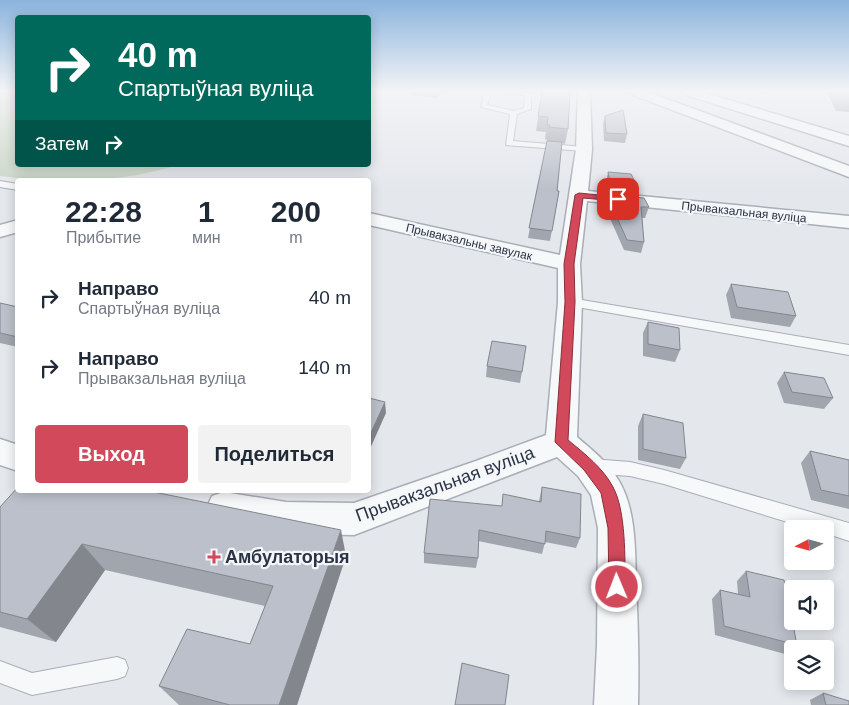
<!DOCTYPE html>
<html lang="ru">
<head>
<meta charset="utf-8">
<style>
  :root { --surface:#fff; --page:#f2f2f3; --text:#1f2937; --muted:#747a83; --accent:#d1495b }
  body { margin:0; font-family:Arial,sans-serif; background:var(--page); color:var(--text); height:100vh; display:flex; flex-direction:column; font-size:19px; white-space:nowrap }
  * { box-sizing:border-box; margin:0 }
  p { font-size:16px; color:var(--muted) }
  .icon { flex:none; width:28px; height:28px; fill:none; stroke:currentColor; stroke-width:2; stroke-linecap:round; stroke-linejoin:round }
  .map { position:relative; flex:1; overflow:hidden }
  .panel { position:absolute; left:15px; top:178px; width:356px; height:315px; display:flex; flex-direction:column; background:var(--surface); border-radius:5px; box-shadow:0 2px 12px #0003 }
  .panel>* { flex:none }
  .guide { position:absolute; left:15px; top:15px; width:356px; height:152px; border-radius:5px; box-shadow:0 2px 12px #0003; background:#00695c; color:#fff; overflow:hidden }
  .needle { width:32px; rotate:264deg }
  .buttons { position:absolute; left:784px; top:520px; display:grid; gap:10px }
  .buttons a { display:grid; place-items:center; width:50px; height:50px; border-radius:5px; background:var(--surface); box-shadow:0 2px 12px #0003; font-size:25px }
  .pin { position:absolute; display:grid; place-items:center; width:42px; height:42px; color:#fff; margin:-21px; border-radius:10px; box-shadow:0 2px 8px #0006 }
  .me { position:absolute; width:55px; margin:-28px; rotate:359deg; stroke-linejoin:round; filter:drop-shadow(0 0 4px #0008) }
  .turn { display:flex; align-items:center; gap:18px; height:105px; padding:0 20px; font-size:22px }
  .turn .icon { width:65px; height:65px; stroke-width:2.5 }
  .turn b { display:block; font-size:35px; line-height:42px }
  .then { display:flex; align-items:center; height:48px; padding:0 20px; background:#0003; gap:10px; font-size:19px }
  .eta { display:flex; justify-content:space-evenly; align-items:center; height:85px; text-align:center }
  .eta b { font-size:30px; font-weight:800; line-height:35px }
  .cta { display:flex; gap:10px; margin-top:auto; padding:10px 20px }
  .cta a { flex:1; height:58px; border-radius:5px; background:var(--accent); color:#fff; font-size:20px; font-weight:800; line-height:58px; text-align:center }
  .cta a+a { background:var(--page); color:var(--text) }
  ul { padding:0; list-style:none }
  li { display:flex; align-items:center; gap:15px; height:70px; padding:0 20px }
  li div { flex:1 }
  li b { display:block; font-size:19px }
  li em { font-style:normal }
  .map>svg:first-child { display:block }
  .green { fill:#c9d6c5 }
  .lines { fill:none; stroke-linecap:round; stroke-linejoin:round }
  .service-casing { stroke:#a9aeb7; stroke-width:2 }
  .minor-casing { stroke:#a9aeb7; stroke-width:3 }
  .service { fill:#f7f8fa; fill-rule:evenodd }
  .minor { fill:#f7f8fa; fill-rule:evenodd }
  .wall { fill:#a1a5ae }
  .shaded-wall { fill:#83868d }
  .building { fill:#bbc0ca; stroke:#83868d }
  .route { fill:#d1495b; stroke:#882f3b }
  .poi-dot { fill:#d1495b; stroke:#f4f6f9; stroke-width:2 }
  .labels { text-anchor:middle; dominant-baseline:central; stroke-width:4.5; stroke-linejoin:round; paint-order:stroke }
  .far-street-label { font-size:12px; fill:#2b3445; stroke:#f4f6f9 }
  .near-street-label { font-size:18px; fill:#2b3445; stroke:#f4f6f9 }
  .near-poi-label { font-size:18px; font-weight:bold; fill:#2b3445; stroke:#f4f6f9; text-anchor:start }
</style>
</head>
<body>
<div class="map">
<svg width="849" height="705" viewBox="0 0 849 705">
  <rect width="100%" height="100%" fill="#e4e7ec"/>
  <path class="green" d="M 0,92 L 17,92 L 18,165 L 177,165 C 120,183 58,184 0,176 Z"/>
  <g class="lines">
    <g class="service-casing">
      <path id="service" d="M 485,92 L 491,92 L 487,105 L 514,111 L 524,108 L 525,95 L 507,94 L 504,92 L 531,93 L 531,109 L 517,114 L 513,141 L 584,147 L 588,149 L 584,151 L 506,145 L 510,114 L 481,107 Z
        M 0,181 L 18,184 L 18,190 L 0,187 Z
        M 570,298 L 849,345 L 849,355 L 566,305 L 564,302 L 566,299 Z
        M 591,459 L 630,462 L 664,470 L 849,523 L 849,541 L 825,533 L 825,529 L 810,529 L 664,484 L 630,476 L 591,473 L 585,471 L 583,466 L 585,461 Z
        M 117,657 L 125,660 L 128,668 L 125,676 L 117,679 L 32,695 L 0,683 L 0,661 L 32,673 Z"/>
    </g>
    <g class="minor-casing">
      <path id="minor" d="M 578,92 L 590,92 L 592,149 L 588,191 L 849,216 L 849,228 L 587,201 L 580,264 L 582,302 L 577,437 C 592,450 609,463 619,481 C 636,510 635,549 636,582 C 638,623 639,664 638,705 L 594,705 L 597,645 L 598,528 L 591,495 L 578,476 L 557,457 L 354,535 L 286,534 L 224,522 L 212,518 L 207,507 L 212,496 L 224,492 L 286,502 L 354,503 L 476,461 L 546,435 L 558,302 L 558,268 L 369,225 L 369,213 L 560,255 L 576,149 Z
        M 631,92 L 648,92 L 849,166 L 849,177 L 633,95 Z
        M 684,92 L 702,92 L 849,136 L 849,146 L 686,95 Z
        M 18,220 L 18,232 L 0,237 L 0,225 Z
        M 0,439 L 18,445 L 18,471 L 0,465 Z"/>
    </g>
    <use href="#service" class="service"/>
    <use href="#minor" class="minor"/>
  </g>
  <path class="wall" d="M 412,92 L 450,92 L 447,94 L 441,93 L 436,98 L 412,95 Z
    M 542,92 L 574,92 L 570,92 L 568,129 L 565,144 L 562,143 L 557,191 L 559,191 L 550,241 L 528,238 L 547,140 L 545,139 L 546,132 L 536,131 Z
    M 827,92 L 849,92 L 849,112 L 836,111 Z
    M 605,116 L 627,134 L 625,143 L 604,141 L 603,124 Z
    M 608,172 L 636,184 L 633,193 L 608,191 L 606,182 Z
    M 607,195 L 649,207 L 645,218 L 642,218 L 644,242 L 641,253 L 624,250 L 604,205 Z
    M 731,284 L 796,316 L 790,327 L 731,318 L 726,295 Z
    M 0,303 L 18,307 L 18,347 L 0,343 Z
    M 648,322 L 680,350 L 675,362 L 643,356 L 643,333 Z
    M 487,366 L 522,372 L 520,383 L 486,377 Z
    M 784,372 L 833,398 L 824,409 L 784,403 L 777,383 Z
    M 643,414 L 686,458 L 680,469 L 638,460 L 638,426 Z
    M 810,451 L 849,460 L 849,509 L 811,500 L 801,463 Z
    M 542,487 L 580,538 L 576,548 L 545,542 L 542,554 L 478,541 L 478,558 L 476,568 L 424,563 L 424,553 L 539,501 Z
    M 0,507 L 346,556 L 297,705 L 179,705 L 159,686 L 250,644 L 265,606 L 105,570 L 56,642 L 0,627 Z
    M 746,571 L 797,645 L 785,654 L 715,635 L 712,599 L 720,590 L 738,594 L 737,581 Z
    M 823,693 L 849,705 L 811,705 L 810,700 Z"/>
  <path class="shaded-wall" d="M 436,92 L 441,92 L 441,93 L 436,98 Z
    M 385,402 L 386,413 L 369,451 L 369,437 Z
    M 341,530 L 346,556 L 297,705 L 279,705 Z
    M 82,544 L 105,570 L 56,642 L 27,619 Z"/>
  <path class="building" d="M 542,92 L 570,92 L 568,129 L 549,127 L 550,125 L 547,125 L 548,117 L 538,116 Z
    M 623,110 L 627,134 L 606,133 L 605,116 Z
    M 547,141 L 562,142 L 557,191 L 559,191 L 552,231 L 529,228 Z
    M 608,172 L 631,174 L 636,184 L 610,181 Z
    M 607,195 L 644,198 L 649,207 L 641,207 L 644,242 L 627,240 Z
    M 731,284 L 788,292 L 796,316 L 737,307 Z
    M 0,303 L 18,307 L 18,337 L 0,333 Z
    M 648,322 L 679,328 L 680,350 L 648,344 Z
    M 492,341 L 526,346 L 522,372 L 487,366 Z
    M 784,372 L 824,378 L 833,398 L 792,392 Z
    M 369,398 L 385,402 L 369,437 Z
    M 643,414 L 683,423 L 686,458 L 643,449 Z
    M 810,451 L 849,460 L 849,496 L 821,490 Z
    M 18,487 L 18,490 L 144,490 L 341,530 L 279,705 L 230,705 L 159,686 L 187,629 L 250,644 L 273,586 L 82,544 L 27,619 L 0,612 L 0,507 Z
    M 542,487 L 581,494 L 580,538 L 546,531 L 545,544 L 479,530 L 478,558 L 424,553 L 430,499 L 502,506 L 503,494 L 541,502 Z
    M 746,571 L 784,580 L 797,645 L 724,626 L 720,590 L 750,597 Z
    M 462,663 L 509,675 L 505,705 L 455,705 Z
    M 823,693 L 849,701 L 849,705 L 826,705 Z"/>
  <linearGradient id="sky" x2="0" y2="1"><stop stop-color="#8bb4dd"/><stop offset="0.48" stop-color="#f3f4f6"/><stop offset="1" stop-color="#f3f4f6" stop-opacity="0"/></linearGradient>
  <rect width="849" height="190" fill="url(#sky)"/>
  <path class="route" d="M 579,193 L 618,197 L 622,199 L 618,201 L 583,198 L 574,264 L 575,302 L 568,440 C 585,454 603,468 613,487 C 626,511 625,559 625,587 L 623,593 L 617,595 L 611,593 L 609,587 L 608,528 L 601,493 L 584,470 L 555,442 L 565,302 L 564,264 L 575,195 Z"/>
  <path class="poi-dot" d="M211.5 549.5h5v5h5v5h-5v5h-5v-5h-5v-5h5z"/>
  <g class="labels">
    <g class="far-street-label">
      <text transform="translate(744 212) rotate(6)">Прывакзальная вуліца</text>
      <text transform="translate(469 242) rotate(13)">Прывакзальны завулак</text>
    </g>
    <g class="near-street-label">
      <text transform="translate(445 484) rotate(-20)">Прывакзальная вуліца</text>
    </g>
    <g class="near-poi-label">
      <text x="225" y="557">Амбулаторыя</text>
    </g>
  </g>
</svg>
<div class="buttons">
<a><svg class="needle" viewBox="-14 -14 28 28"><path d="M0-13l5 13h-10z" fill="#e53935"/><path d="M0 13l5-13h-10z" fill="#747a83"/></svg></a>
<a><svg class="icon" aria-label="sound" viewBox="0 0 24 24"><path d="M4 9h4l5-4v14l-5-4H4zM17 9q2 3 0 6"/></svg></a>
<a><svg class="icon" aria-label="layers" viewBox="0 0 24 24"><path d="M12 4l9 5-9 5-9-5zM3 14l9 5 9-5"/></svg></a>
</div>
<div class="pin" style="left:618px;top:199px;background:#d93025"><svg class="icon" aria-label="arrive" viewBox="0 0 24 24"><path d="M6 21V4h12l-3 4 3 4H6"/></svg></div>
<svg class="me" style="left:617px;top:587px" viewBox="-20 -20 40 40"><circle r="17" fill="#d1495b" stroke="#fff" stroke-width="3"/><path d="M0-11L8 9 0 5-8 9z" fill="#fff"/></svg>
<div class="guide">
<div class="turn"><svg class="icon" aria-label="right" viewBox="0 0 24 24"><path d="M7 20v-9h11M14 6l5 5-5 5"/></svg><div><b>40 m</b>Спартыўная вуліца</div></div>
<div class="then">Затем<svg class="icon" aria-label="right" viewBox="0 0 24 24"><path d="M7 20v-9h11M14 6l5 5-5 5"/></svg></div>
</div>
<section class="panel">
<div class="eta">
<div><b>22:28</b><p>Прибытие</p></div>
<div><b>1</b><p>мин</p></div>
<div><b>200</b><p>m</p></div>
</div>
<ul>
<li><svg class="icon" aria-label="right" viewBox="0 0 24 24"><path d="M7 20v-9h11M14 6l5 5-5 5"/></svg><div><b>Направо</b><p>Спартыўная вуліца</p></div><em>40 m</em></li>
<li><svg class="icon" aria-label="right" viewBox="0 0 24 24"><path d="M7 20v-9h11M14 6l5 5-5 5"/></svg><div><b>Направо</b><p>Прывакзальная вуліца</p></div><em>140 m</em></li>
</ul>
<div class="cta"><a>Выход</a><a>Поделиться</a></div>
</section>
</div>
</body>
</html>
